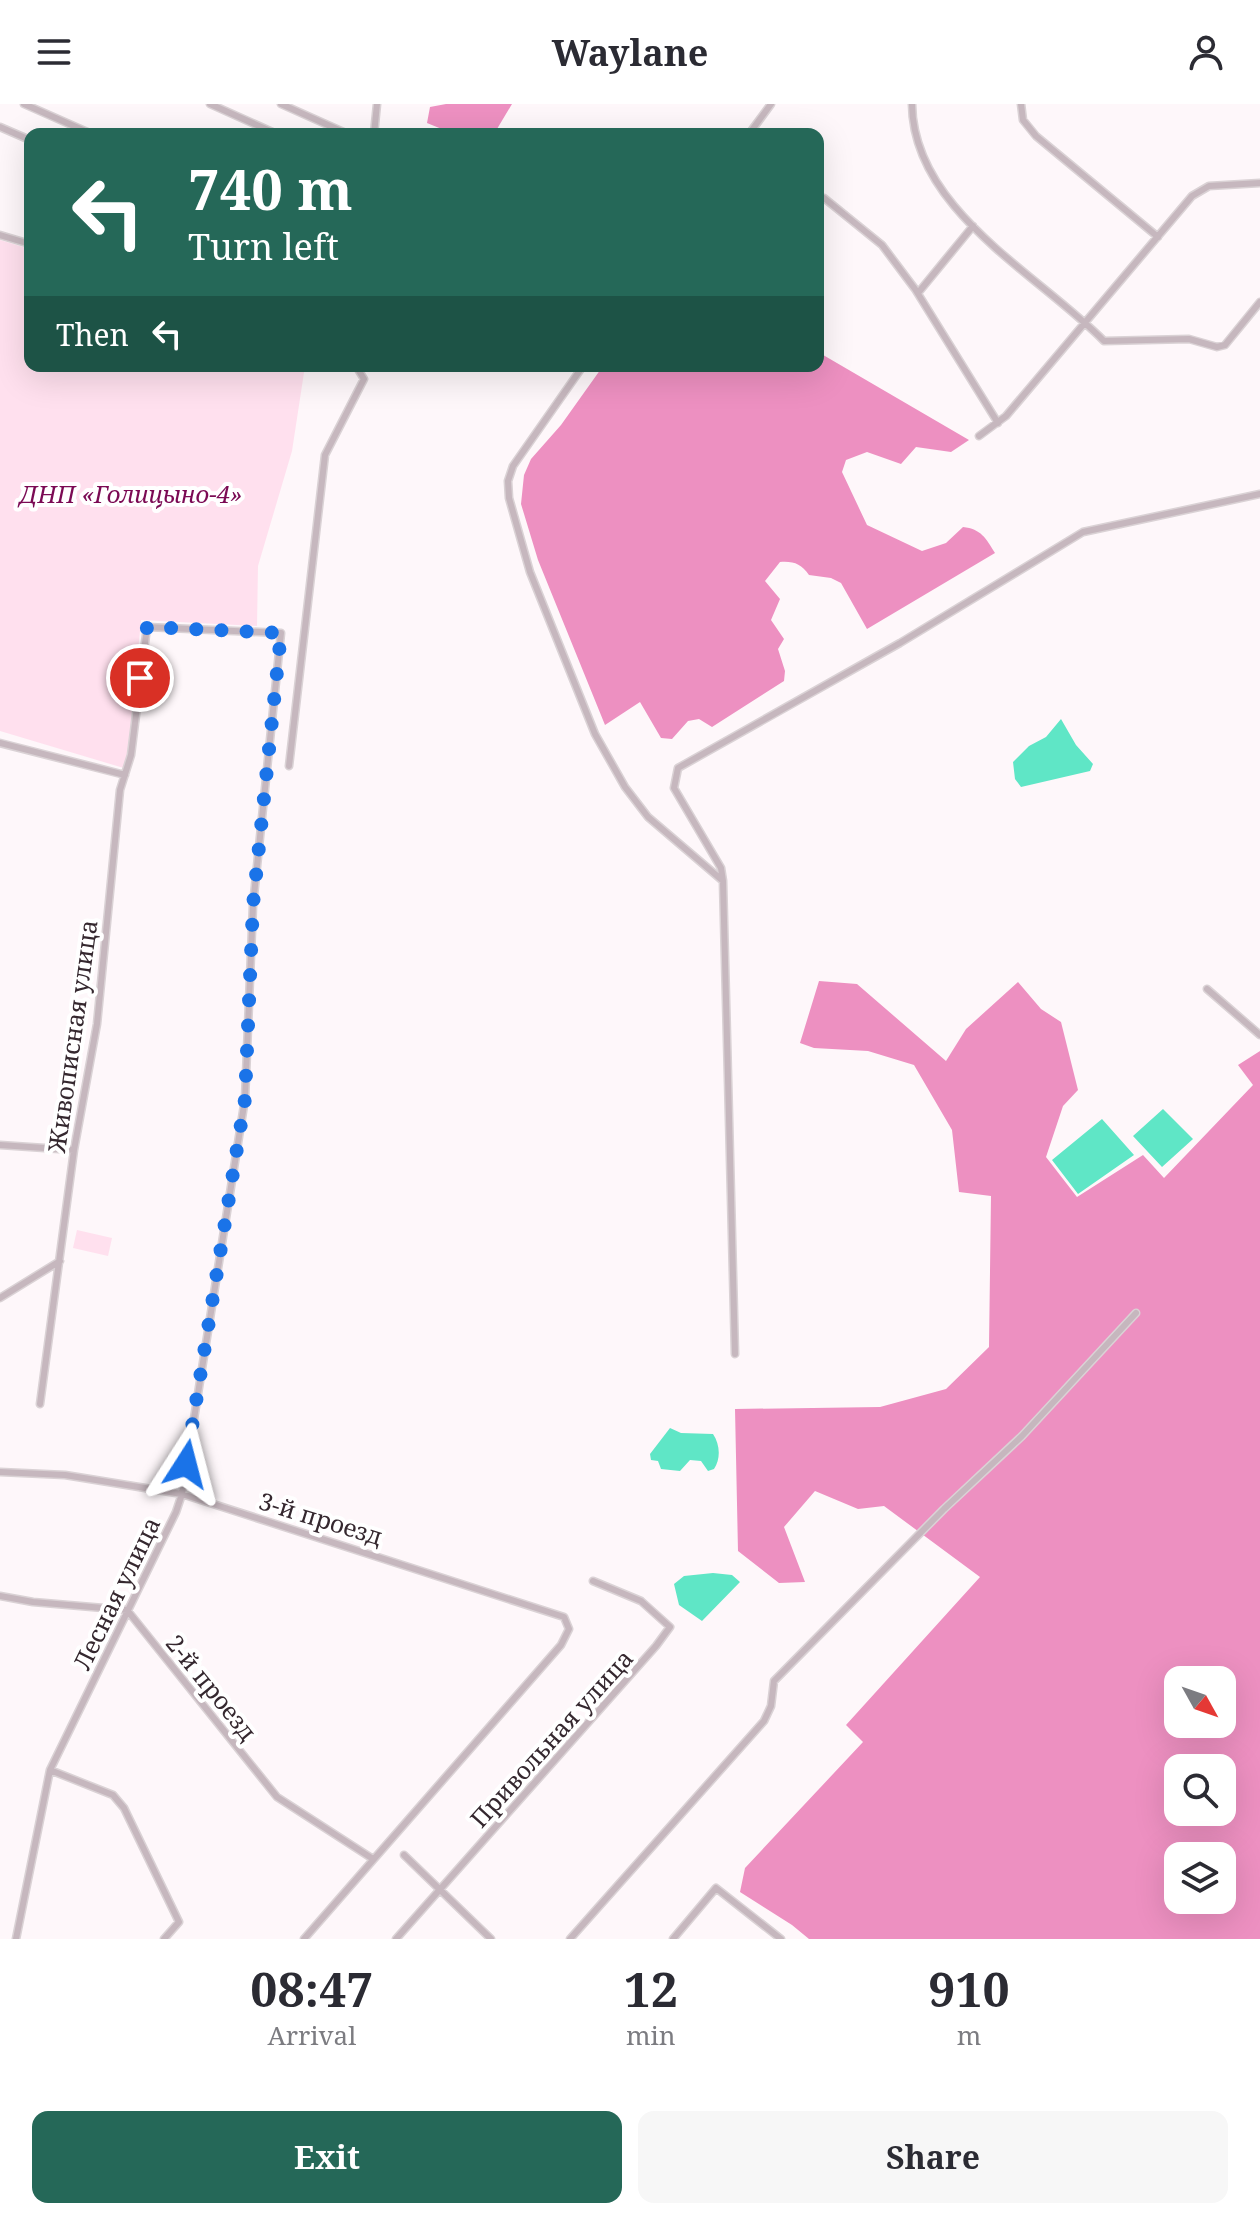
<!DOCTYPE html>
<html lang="en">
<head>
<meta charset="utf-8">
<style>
  :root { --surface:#fff; --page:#f7f7f7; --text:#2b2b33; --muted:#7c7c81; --accent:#256858 }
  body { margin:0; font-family:"Noto Serif",serif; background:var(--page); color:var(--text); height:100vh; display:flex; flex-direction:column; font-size:30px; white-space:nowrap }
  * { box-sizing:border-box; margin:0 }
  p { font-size:26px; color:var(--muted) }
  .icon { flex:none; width:44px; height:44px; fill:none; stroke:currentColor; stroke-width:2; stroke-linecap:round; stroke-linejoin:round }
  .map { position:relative; height:1835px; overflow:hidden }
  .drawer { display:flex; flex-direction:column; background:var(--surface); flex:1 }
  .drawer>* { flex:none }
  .hud { position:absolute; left:24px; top:24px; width:800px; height:244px; border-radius:16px; box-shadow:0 8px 32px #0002; background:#256858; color:#fff; overflow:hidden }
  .needle { width:52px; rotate:130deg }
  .buttons { position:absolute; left:1164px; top:1562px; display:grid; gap:16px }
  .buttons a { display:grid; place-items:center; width:72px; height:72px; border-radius:16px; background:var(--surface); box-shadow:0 8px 32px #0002; font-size:40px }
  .pin { position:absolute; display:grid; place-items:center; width:68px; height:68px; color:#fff; margin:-34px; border:4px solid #fff; border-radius:50%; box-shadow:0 2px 8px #0007 }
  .me { position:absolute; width:88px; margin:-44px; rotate:9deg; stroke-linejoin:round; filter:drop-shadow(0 0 6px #0008) }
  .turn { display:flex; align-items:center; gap:28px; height:168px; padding:0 32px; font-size:36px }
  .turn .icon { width:104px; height:104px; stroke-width:2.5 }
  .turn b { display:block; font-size:56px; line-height:68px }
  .then { display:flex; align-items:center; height:76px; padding:0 32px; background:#0003; gap:16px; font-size:30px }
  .eta { display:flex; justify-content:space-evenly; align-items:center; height:136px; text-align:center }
  .eta b { font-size:48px; font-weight:700; line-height:56px }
  .button { display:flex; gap:16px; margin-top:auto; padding:16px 32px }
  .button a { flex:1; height:92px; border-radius:16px; background:var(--accent); color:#fff; font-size:32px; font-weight:700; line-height:92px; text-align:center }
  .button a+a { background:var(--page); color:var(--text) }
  header { display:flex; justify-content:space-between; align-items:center; height:104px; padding:0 32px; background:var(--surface); font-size:36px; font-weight:700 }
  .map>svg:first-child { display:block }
  .green { fill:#ffe0ee }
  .forest { fill:#ed90c1; fill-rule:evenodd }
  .water { fill:#5fe6c6 }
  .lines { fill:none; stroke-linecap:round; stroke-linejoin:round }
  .street-casing { stroke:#dad2d5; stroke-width:9 }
  .street { stroke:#c6b7be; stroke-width:6 }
  .route { stroke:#1a73e8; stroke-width:14; stroke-dasharray:0 25.2 }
  .labels { text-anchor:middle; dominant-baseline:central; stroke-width:8; stroke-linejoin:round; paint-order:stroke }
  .park-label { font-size:24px; font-style:italic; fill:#7b0a54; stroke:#fff }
  .street-label { font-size:24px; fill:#35282f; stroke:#fff }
</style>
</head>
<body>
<header><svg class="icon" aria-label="menu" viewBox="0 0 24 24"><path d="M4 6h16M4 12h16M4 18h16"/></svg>Waylane<svg class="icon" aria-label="person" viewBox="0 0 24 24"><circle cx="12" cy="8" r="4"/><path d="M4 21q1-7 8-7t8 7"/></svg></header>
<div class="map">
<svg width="1260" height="1835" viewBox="0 0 1260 1835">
  <rect width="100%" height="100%" fill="#fef7fa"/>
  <path class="green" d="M 0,136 L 30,145 L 30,262 L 305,262 L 292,347 L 258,462 L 257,522 L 141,516 L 127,665 L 0,627 Z
    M 77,1126 L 112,1134 L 108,1152 L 73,1144 Z"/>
  <path class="forest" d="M 446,0 L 512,0 L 494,30 L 454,30 L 427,19 L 430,3 Z
    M 818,248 L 969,336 L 951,348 L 916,343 L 901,360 L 867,348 L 846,356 L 842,368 L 867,421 L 922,447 L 946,439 L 963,423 C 981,425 986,434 995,449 L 867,525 L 841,479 L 831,474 L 809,471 C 801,460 794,457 780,458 L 765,477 L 780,495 L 771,516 L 784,535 L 778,545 L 785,567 L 784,577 L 712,623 L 699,615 L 688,617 L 672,635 L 661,634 L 640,598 L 605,621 L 538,456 L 521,400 L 524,371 L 531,355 L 561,321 L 603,262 L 818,262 Z
    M 819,877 L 857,880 L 946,957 L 966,925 L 1018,878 L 1041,905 L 1061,918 L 1078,986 L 1063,1002 L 1046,1053 L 1077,1093 L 1143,1051 L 1164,1074 L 1253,981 L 1238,961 L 1260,947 L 1260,1835 L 809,1835 L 792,1821 L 740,1788 L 745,1764 L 863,1638 L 846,1621 L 980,1473 L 884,1402 L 858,1405 L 815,1387 L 784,1423 L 805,1478 L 779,1479 L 738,1447 L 735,1305 L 880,1303 L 946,1285 L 989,1243 L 991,1092 L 959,1088 L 952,1026 L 914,961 L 868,947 L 814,944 L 800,939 ZM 1178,1576 L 1222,1576 L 1222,1620 L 1178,1620 ZM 1178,1664 L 1222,1664 L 1222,1708 L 1178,1708 ZM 1178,1752 L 1222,1752 L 1222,1796 L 1178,1796 Z"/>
  <path class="water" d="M 1061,615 L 1076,641 L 1093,660 L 1090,667 L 1021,683 L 1015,675 L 1013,658 L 1029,642 L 1046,633 Z
    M 1163,1005 L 1193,1035 L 1162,1063 L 1133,1032 Z
    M 1102,1015 L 1134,1051 L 1078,1090 L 1052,1056 Z
    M 670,1324 L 681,1329 L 713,1330 C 720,1340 721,1355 714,1365 L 708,1367 L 701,1357 L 690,1356 L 680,1367 L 661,1365 L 658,1357 L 651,1356 L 650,1350 Z
    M 713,1469 L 732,1471 L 740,1478 L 702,1517 L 679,1501 L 674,1480 L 684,1472 Z"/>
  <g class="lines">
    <g class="street-casing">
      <path id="street" d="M 24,0 L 92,30
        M 210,0 L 277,30
        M 281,0 L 348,30
        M 912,0 C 913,106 1037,169 1104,237 L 1189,235 L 1217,243 L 1225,241 L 1260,198
        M 1021,0 L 1023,16 L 1036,32 L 1158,133
        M 0,23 L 30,36
        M 374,30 L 377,0
        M 749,30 L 771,0
        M 824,94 L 882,141 L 915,185 L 998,319
        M 0,131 L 30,140
        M 918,189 L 973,122
        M 583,262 L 513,362 L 508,377 L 509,394 L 530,468 L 595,630 L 625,683 L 648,713 L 723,777 L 735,1250
        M 979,332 L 1006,312 L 1192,92 L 1209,82 L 1260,79
        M 0,639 L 125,671
        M 289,662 L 325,351 L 364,275 L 356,262
        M 723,777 L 721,764 L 674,684 L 678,664 L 900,539 L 1083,428 L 1260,390
        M 1207,885 L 1260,931
        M 0,1041 L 74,1046
        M 0,1194 L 60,1157
        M 0,1368 L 65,1371 L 182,1390 L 564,1513 L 569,1525 L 561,1541 L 304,1835
        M 0,1492 L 33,1498 L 127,1506 L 277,1693 L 373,1755
        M 50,1666 L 113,1691 L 124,1704 L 179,1818 L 164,1835
        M 404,1751 L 491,1835
        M 16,1835 L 50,1666 L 176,1408 L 182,1390 L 245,995 L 253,801 L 281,529 L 147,523 L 131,651 L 120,686 L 97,920 L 74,1046 L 40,1300
        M 396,1835 L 656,1542 L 670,1523 L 641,1497 L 593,1477
        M 570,1835 L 764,1617 L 771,1602 L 774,1577 L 944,1405 L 1022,1332 L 1136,1209
        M 673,1835 L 716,1784 L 781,1835"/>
    </g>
    <use href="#street" class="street"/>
  </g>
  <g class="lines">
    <path class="route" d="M 140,574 L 147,523 L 281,529 L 253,801 L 245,995 L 186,1360"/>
  </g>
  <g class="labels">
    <g class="park-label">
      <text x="131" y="389">ДНП «Голицыно-4»</text>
    </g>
    <g class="street-label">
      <text transform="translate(72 932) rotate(-82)">Живописная улица</text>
      <text transform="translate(321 1414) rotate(17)">3-й проезд</text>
      <text transform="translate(116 1489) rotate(-64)">Лесная улица</text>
      <text transform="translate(212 1583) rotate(51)">2-й проезд</text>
      <text transform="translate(551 1634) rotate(-48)">Привольная улица</text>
    </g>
  </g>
</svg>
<div class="buttons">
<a><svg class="needle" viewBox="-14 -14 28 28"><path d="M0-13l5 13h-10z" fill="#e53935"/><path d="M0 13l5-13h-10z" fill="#7c7c81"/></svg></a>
<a><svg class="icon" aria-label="search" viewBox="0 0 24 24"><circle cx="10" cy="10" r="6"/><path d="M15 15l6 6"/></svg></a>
<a><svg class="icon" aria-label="layers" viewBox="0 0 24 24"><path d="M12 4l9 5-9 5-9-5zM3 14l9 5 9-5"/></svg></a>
</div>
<div class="pin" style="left:140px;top:574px;background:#d93025"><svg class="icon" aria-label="arrive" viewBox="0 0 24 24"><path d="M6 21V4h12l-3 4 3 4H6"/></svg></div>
<svg class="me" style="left:186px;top:1360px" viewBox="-20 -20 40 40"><path d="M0-17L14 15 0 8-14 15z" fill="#1a73e8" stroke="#fff" stroke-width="4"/></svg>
<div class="hud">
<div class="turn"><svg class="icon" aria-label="left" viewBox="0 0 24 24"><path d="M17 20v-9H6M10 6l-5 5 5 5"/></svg><div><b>740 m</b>Turn left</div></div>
<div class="then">Then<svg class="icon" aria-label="left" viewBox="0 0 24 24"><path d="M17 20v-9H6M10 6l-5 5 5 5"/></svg></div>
</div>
</div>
<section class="drawer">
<div class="eta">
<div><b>08:47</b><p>Arrival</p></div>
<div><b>12</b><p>min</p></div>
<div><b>910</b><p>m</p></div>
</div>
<div class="button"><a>Exit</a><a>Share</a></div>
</section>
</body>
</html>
